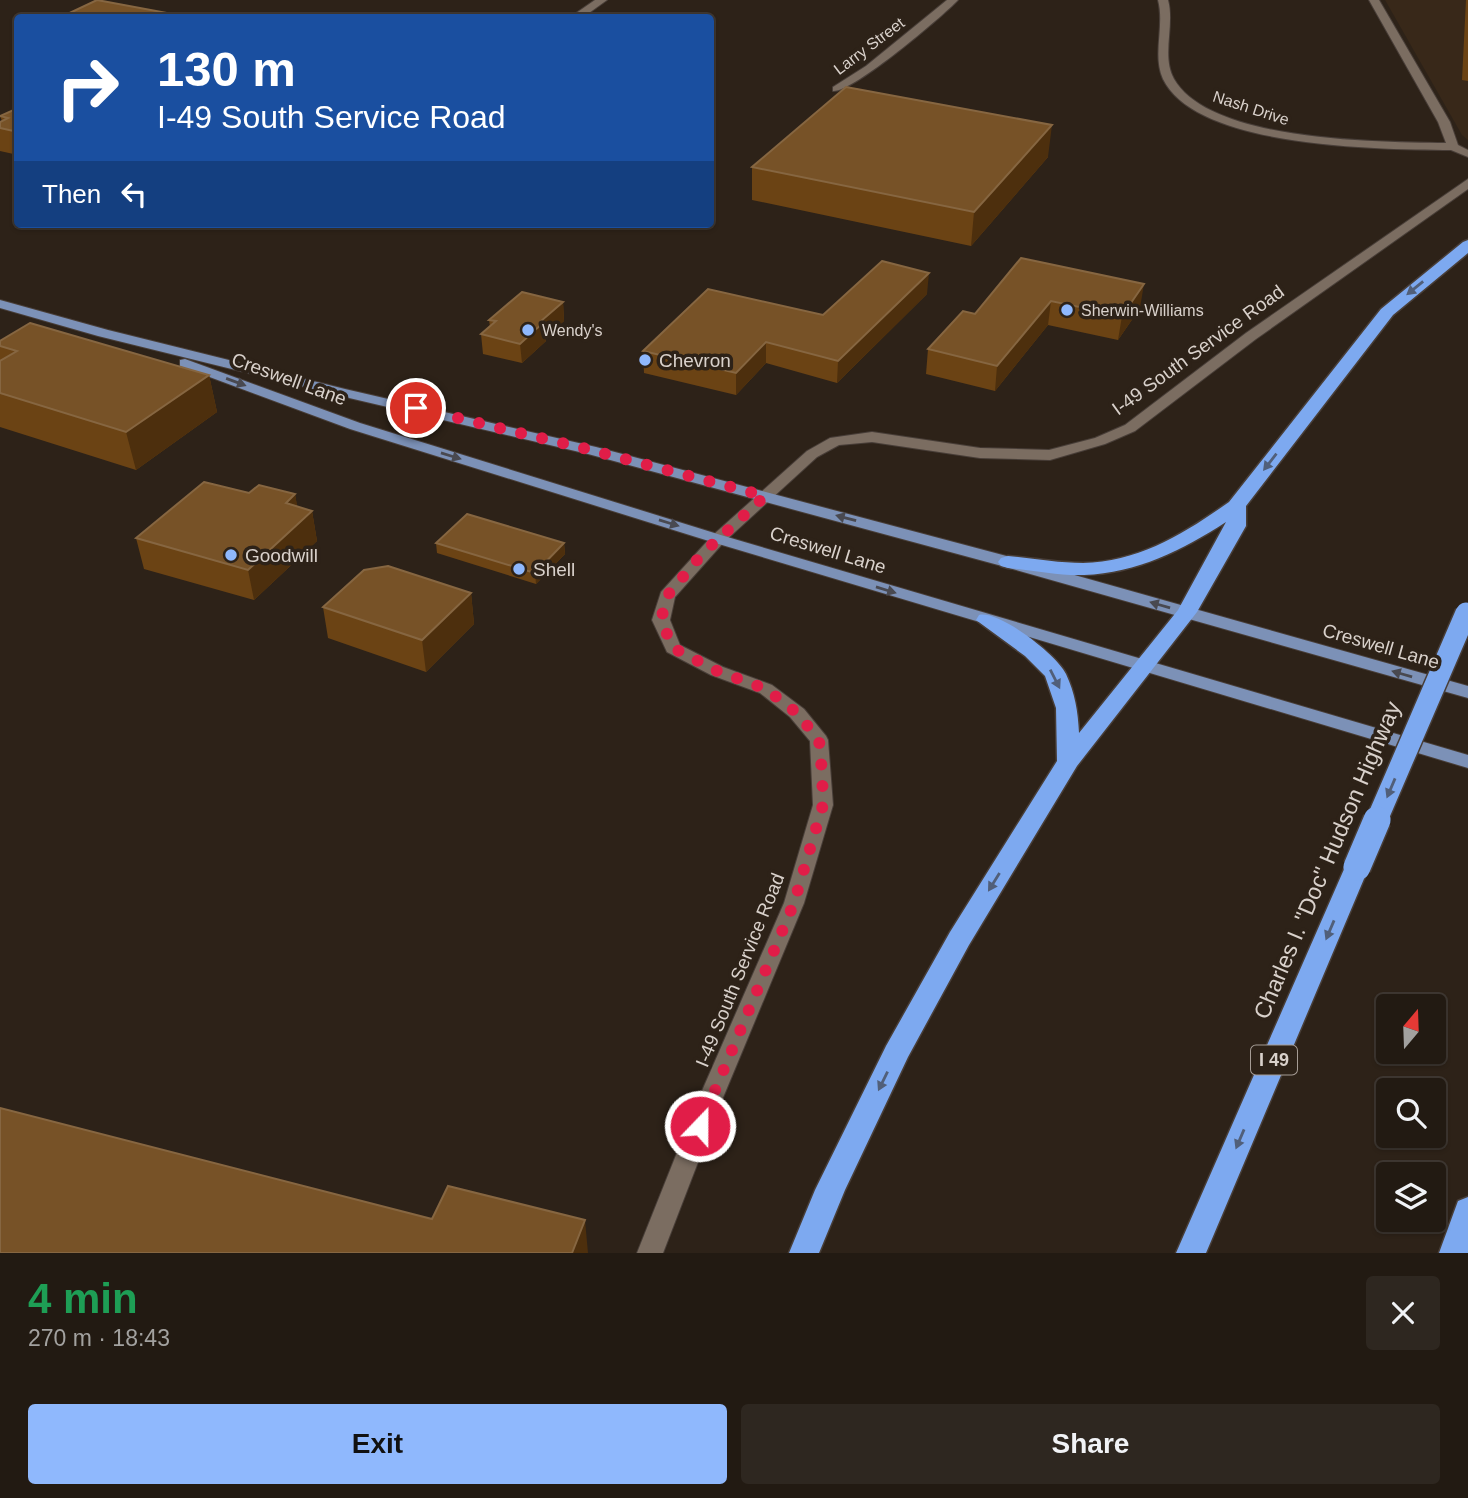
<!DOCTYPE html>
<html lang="en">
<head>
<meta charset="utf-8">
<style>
  :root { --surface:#221a12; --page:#2e2720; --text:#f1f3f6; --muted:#a2a19f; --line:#3f3832; --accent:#8fb8fd }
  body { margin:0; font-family:Arial,sans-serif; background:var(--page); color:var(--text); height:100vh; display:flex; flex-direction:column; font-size:26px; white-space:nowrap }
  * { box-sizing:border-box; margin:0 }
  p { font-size:23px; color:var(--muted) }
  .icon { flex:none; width:38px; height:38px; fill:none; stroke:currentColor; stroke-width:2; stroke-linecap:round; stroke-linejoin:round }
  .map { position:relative; height:1253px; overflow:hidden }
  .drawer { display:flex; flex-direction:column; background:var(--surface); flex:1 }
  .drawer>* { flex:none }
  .banner { position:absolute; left:14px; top:14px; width:700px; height:214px; border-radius:7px; box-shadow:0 2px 5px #0004,0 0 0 2px var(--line); background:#1a4fa0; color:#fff; overflow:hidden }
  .needle { width:46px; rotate:19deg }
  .fabs { position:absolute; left:1376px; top:994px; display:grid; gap:14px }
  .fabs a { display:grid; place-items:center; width:70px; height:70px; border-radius:7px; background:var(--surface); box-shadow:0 2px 5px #0004,0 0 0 2px var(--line); font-size:35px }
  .pin { position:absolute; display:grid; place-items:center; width:60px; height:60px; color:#fff; margin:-30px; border:4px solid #fff; border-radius:50%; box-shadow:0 2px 7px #0007 }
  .me { position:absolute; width:77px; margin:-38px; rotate:22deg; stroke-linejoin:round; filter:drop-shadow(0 0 5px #0008) }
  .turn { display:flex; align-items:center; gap:24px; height:147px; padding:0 28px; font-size:32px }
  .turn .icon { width:91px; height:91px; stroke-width:2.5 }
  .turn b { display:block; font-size:49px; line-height:60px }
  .then { display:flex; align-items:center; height:66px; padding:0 28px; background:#0003; gap:14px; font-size:26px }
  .round { display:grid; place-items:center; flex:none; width:74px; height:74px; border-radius:7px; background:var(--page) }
  .summary { display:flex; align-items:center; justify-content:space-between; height:119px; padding:0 28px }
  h1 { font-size:42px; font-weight:600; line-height:52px; color:#1e9e55 }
  .action { display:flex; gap:14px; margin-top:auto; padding:14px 28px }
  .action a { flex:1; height:80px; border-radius:7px; background:var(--accent); color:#111; font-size:28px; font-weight:600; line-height:80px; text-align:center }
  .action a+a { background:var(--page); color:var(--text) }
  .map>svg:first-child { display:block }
  .built { fill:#382819 }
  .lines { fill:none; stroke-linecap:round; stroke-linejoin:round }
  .minor-casing { stroke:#483e38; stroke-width:2 }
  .major-casing { stroke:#483e38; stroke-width:2 }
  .highway-casing { stroke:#483e38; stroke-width:3 }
  .minor { fill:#7b6d61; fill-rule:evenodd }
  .major { fill:#7c91b7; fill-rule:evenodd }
  .highway { fill:#7da9f0; fill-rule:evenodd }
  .highway-bridge-far1-casing { stroke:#483e38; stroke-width:24; stroke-linecap:butt }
  .highway-bridge-casing { stroke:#483e38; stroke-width:30; stroke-linecap:butt }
  .highway-bridge-far1 { stroke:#7da9f0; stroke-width:21 }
  .highway-bridge { stroke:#7da9f0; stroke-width:27 }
  .wall { fill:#6b4314 }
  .shaded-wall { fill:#4d2f0d }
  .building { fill:#775227; stroke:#866641; stroke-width:2 }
  .oneway { fill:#515f79 }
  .oneway2 { fill:#494950 }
  .route { stroke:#e11d48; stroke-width:12; stroke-dasharray:0 21.6 }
  .poi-dot { fill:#8fb8fd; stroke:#2d2218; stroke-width:2.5 }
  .labels { text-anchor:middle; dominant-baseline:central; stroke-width:7; stroke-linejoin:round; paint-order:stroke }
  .far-street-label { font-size:16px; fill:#d9d1cb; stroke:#2d2218 }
  .far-poi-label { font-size:16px; fill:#d9d1cb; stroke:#2d2218; text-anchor:start }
  .shield { fill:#2d2218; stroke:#a59c95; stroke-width:2 }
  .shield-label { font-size:18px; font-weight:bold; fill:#d9d1cb }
  .street-label { font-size:19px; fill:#d9d1cb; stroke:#2d2218 }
  .poi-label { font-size:19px; fill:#d9d1cb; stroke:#2d2218; text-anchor:start }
  .near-street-label { font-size:23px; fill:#d9d1cb; stroke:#2d2218 }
</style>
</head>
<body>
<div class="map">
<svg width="1468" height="1253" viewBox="0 0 1468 1253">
  <rect width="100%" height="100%" fill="#2d2218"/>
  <path class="built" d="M 1385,0 L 1468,0 L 1468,140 L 1462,135 Z"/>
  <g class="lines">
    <g class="minor-casing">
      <path id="minor" d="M 595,0 L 607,0 L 582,18 L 569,18 Z
        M 947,0 L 958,0 C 942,17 852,93 833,91 L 833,87 L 866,66 Z
        M 1158,0 L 1168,0 C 1175,25 1161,56 1174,79 C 1210,142 1380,142 1446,143 L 1438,122 L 1369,0 L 1379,0 L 1450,122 L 1458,145 L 1468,150 L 1468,157 L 1451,150 C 1383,149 1197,149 1163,79 C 1152,55 1165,26 1158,0 Z
        M 1468,179 L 1468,189 L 1256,339 L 1135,431 L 1105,444 L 1050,460 L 980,458 L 872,442 L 839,445 L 817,457 L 724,542 L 675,597 L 670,620 L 680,645 L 723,667 L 772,685 L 804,709 L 826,736 L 828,740 L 833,805 L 804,903 L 722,1100 L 663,1253 L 637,1253 L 698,1100 L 784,903 L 813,805 L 810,741 L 790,717 L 760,693 L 711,675 L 667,652 L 652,620 L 661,592 L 712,536 L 807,451 L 830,438 L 872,432 L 980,448 L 1049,450 L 1095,438 L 1125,425 L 1246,333 Z"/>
    </g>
    <g class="major-casing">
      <path id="major" d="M 0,300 L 108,330 L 345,389 L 596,447 L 1014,558 L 1468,686 L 1468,698 L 1002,566 L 588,454 L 345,397 L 98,336 L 0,308 Z
        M 185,359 L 360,423 L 724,536 L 1468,755 L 1468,768 L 712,542 L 350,429 L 180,366 L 180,360 Z"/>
    </g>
    <g class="highway-casing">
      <path id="highway" d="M 1468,240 L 1468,253 L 1393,315 L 1246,506 L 1246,526 L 1197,612 L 1077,766 L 969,945 L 908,1057 L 845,1190 L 819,1253 L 789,1253 L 815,1190 L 886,1046 L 950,932 L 1057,761 L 1056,708 L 1045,676 L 1025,656 L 976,620 L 979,615 C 999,610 1057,655 1066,674 C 1075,693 1078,712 1079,733 L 1178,610 L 1226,522 C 1183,550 1137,573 1084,575 C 1059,576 1033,570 1008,568 L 1001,566 L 998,562 L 1001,558 L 1008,556 C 1033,558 1058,563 1083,563 C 1139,562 1185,533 1229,502 L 1381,309 L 1463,242 Z
        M 1357,858 L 1366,861 L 1369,867 L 1206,1253 L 1176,1253 L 1345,867 L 1348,861 Z
        M 1468,1197 L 1468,1253 L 1439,1253 L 1458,1201 Z"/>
    </g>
    <use href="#minor" class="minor"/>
    <use href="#major" class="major"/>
    <use href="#highway" class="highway"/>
    <g class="highway-bridge-far1-casing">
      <path id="highway-bridge-far1" d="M 1376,822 L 1466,613"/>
    </g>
    <g class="highway-bridge-casing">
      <path id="highway-bridge" d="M 1357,867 L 1377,820"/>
    </g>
    <use href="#highway-bridge-far1" class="highway-bridge-far1"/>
    <use href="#highway-bridge" class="highway-bridge"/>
  </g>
  <path class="wall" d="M 1466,0 L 1468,0 L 1468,81 L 1462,80 Z
    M 18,108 L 18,155 L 0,151 L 0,122 L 2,121 L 0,116 Z
    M 1048,157 L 971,246 L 752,200 L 752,167 Z
    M 1021,258 L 1140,308 L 1118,340 L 1048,325 L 995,391 L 926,374 L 928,349 L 975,314 Z
    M 927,294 L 837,383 L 766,363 L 736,395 L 644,373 L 643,351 Z
    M 563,302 L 564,321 L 545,338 L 546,341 L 522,363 L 483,354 L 481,334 L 490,327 L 489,320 Z
    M 0,341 L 209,375 L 217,412 L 136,470 L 0,427 Z
    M 249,493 L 295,494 L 297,507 L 312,511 L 317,541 L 254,600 L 144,569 L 136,538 Z
    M 436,543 L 564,543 L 565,554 L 536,584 L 437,553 Z
    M 471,593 L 474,624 L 426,672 L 328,638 L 323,607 Z"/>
  <path class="shaded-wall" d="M 1052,125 L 1048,157 L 971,246 L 974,212 Z
    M 929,273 L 927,294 L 837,383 L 838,361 Z
    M 1144,284 L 1140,308 L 1118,340 L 1122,316 Z
    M 1051,301 L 1048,325 L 995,391 L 997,366 Z
    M 563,302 L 564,321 L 545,338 L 546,341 L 522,363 L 520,344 L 541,321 Z
    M 766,342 L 766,363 L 736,395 L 736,373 Z
    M 209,375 L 217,412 L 136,470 L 126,432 Z
    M 295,494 L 300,521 L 312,511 L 317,541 L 254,600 L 248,570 L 286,503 Z
    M 564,543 L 565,554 L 536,584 L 535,573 Z
    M 471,593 L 474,624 L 426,672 L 422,640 Z
    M 585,1220 L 588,1253 L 572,1253 Z"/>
  <path class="building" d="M 97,0 L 178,15 L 174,18 L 59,18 Z
    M 846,87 L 1052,125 L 974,212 L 752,167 Z
    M 18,108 L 18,132 L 0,128 L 0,122 L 8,118 L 0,116 Z
    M 1021,258 L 1144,284 L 1122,316 L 1051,301 L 997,366 L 928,349 L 963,311 L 975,314 Z
    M 882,261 L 929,273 L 838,361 L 766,342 L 736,373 L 643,351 L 708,289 L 823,315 Z
    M 522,292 L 563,302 L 541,321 L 544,322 L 520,344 L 481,334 L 496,321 L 489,320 Z
    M 30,323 L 209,375 L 126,432 L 0,393 L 0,361 L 17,351 L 0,346 L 0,341 Z
    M 204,482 L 249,493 L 259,485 L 295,494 L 286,503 L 312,511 L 248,570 L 136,538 Z
    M 467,514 L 564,543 L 535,573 L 436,543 Z
    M 388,566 L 471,593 L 422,640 L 323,607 L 364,570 Z
    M 0,1108 L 432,1219 L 448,1186 L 585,1220 L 572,1253 L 0,1253 Z"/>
  <defs><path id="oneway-solid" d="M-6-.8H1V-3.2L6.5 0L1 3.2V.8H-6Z" transform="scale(1.75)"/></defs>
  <g class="oneway">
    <use href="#oneway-solid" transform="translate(1415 288) rotate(141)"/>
    <use href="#oneway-solid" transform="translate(1270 462) rotate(128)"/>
    <use href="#oneway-solid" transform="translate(1055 679) rotate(63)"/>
    <use href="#oneway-solid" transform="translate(1391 788) rotate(113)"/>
    <use href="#oneway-solid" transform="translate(994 882) rotate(122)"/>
    <use href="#oneway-solid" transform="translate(1330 930) rotate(113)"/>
    <use href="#oneway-solid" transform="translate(883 1081) rotate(116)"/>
    <use href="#oneway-solid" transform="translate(1240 1139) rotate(113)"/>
  </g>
  <g class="oneway2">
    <use href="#oneway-solid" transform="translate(236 382) rotate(20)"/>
    <use href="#oneway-solid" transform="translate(451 456) rotate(17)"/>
    <use href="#oneway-solid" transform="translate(846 518) rotate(-165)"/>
    <use href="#oneway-solid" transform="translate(669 523) rotate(17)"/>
    <use href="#oneway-solid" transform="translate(886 590) rotate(17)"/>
    <use href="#oneway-solid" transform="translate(1160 605) rotate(-164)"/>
    <use href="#oneway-solid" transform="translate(1402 674) rotate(-164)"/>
  </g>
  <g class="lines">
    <path class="route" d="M 416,408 L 591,450 L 765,496 L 702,554 L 667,596 L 661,620 L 673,648 L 717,671 L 766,689 L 797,713 L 819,740 L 822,772 L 823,805 L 794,903 L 700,1126"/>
  </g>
  <g class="poi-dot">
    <circle cx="1067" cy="310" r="7"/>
    <circle cx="528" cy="330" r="7"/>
    <circle cx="645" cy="360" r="7"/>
    <circle cx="231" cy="555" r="7"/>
    <circle cx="519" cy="569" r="7"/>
  </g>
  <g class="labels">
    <g class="far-street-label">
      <text transform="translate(869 46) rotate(-37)">Larry Street</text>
      <text transform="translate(1251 108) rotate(18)">Nash Drive</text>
    </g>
    <g class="far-poi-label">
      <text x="1081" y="310">Sherwin-Williams</text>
      <text x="542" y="330">Wendy's</text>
    </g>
    <rect class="shield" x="1251" y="1045.5" width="46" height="29" rx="5"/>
    <g class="shield-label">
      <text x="1274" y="1060">I 49</text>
    </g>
    <g class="street-label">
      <text transform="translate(1198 350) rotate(-36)">I-49 South Service Road</text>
      <text transform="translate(289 379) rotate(20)">Creswell Lane</text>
      <text transform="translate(828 550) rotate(17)">Creswell Lane</text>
      <text transform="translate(1381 646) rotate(16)">Creswell Lane</text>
      <text transform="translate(740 970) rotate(-68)">I-49 South Service Road</text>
    </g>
    <g class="poi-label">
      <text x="659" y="360">Chevron</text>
      <text x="245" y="555">Goodwill</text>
      <text x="533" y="569">Shell</text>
    </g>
    <g class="near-street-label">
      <text transform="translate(1327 860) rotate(-67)">Charles I. "Doc" Hudson Highway</text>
    </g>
  </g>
</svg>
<div class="fabs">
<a><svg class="needle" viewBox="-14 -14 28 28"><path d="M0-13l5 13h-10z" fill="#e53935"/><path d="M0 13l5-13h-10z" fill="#a2a19f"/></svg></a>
<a><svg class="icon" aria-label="search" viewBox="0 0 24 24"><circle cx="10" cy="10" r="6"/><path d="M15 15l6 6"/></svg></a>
<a><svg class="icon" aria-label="layers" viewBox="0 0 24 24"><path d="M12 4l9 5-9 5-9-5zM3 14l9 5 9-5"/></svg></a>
</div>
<div class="pin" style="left:416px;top:408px;background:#d93025"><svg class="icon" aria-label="arrive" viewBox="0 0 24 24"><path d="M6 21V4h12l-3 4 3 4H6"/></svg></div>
<svg class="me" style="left:700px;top:1126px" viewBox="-20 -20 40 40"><circle r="17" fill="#e11d48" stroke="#fff" stroke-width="3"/><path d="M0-11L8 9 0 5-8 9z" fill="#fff"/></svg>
<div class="banner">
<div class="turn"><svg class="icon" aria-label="right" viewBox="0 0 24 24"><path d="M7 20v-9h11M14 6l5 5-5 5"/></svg><div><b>130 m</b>I-49 South Service Road</div></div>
<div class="then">Then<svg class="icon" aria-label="left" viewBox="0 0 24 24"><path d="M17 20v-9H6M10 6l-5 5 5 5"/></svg></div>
</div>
</div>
<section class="drawer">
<div class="summary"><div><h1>4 min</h1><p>270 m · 18:43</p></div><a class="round"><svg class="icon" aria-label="close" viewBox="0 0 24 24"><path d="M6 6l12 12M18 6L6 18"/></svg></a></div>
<div class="action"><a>Exit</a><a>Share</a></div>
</section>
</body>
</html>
